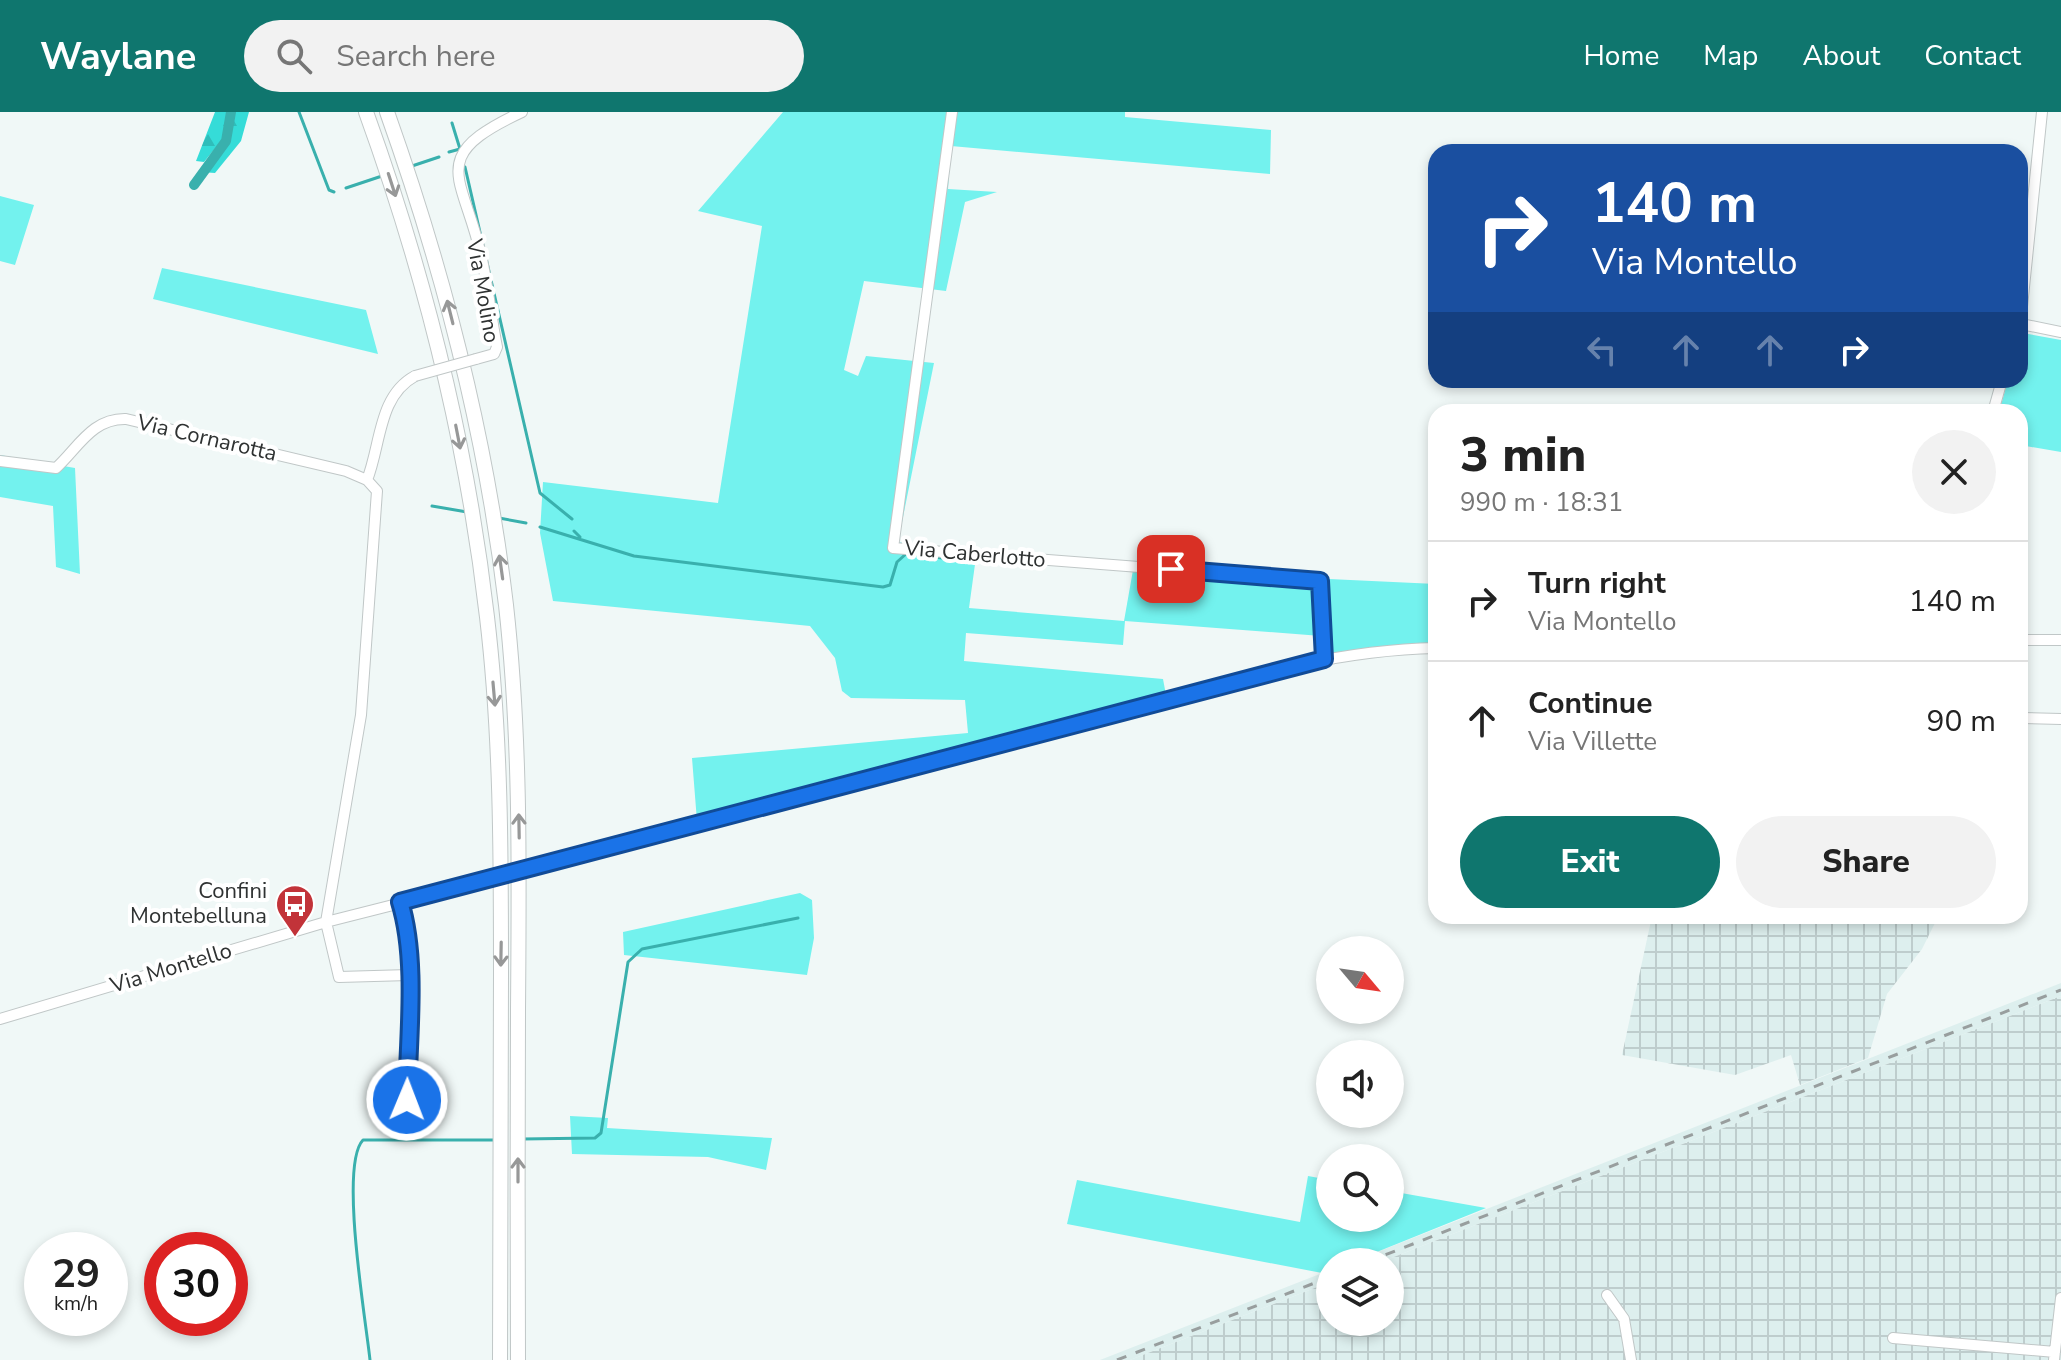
<!DOCTYPE html>
<html lang="en">
<head>
<meta charset="utf-8">
<style>
  :root { --surface:#fff; --page:#f2f2f2; --text:#222; --muted:#767676; --line:#e0e0e0; --accent:#0f766e }
  body { margin:0; font-family:"Nunito Sans",sans-serif; background:var(--page); color:var(--text); height:100vh; display:flex; flex-direction:column; font-size:30px; white-space:nowrap }
  * { box-sizing:border-box; margin:0 }
  p { font-size:26px; color:var(--muted) }
  .icon { flex:none; width:44px; height:44px; fill:none; stroke:currentColor; stroke-width:2; stroke-linecap:round; stroke-linejoin:round }
  .map { position:relative; flex:1; overflow:hidden }
  .drawer { position:absolute; left:1428px; top:292px; width:600px; height:520px; display:flex; flex-direction:column; background:var(--surface); border-radius:24px; box-shadow:0 4px 12px #0003 }
  .drawer>* { flex:none }
  .top-card { position:absolute; left:1428px; top:32px; width:600px; height:244px; border-radius:24px; box-shadow:0 4px 12px #0003; background:#1a4fa0; color:#fff; overflow:hidden }
  .needle { width:52px; rotate:119deg }
  .buttons { position:absolute; left:1316px; top:824px; display:grid; gap:16px }
  .buttons a { display:grid; place-items:center; width:88px; height:88px; border-radius:50%; background:var(--surface); box-shadow:0 4px 12px #0003; font-size:40px }
  .speed { position:absolute; left:24px; top:1120px; display:flex; gap:16px; font-size:40px; font-weight:700; text-align:center }
  .speed>* { display:grid; place-content:center; width:104px; height:104px; border-radius:50%; background:var(--surface); box-shadow:0 4px 12px #0003; line-height:1 }
  .speed small { font-size:20px; font-weight:400 }
  .speed .limit { border:12px solid #d22; background:#fff; color:#111 }
  .pin { position:absolute; display:grid; place-items:center; width:68px; height:68px; color:#fff; margin:-34px; border-radius:16px; box-shadow:0 4px 12px #0006 }
  .me { position:absolute; width:88px; margin:-44px; rotate:1deg; stroke-linejoin:round; filter:drop-shadow(0 0 6px #0008) }
  .turn { display:flex; align-items:center; gap:28px; height:168px; padding:0 32px; font-size:36px }
  .turn .icon { width:104px; height:104px; stroke-width:2.5 }
  .turn b { display:block; font-size:56px; line-height:68px }
  .lanes { display:flex; align-items:center; height:76px; padding:0 32px; background:#0003; justify-content:center; gap:40px; direction:ltr }
  .lanes .off { opacity:.35 }
  .round { display:grid; place-items:center; flex:none; width:84px; height:84px; border-radius:42px; background:var(--page) }
  .head { display:flex; align-items:center; justify-content:space-between; height:136px; padding:0 32px }
  h1 { font-size:48px; font-weight:800; line-height:60px }
  .action { display:flex; gap:16px; margin-top:auto; padding:16px 32px }
  .action a { flex:1; height:92px; border-radius:48px; background:var(--accent); color:#fff; font-size:32px; font-weight:800; line-height:92px; text-align:center }
  .action a+a { background:var(--page); color:var(--text) }
  ul { padding:0; list-style:none }
  li { display:flex; align-items:center; gap:24px; height:120px; padding:0 32px; border-top:2px solid var(--line) }
  li div { flex:1 }
  li b { display:block; font-size:30px }
  li em { font-style:normal }
  header { display:flex; align-items:center; gap:48px; box-sizing:border-box; height:112px; padding:0 40px; background:var(--accent); color:#fff }
  header strong { font-size:38px }
  nav { display:flex; gap:44px; margin-inline-start:auto; font-size:28px }
  .search { width:560px; height:72px; background:var(--page); display:flex; align-items:center; gap:20px; box-sizing:border-box; padding:0 28px; border-radius:44px; color:var(--muted); font-size:30px }
  .map>svg:first-child { display:block }
  .built { fill:#ddefee }
  .industrial { fill:url(#industrial-grid) }
  .green { fill:#73f2ee }
  .forest { fill:url(#forest-firs) }
  .lines { fill:none; stroke-linecap:round; stroke-linejoin:round }
  .stream { stroke:#39b0ad; stroke-width:3 }
  .canal { stroke:#39b0ad; stroke-width:10 }
  .minor-casing { stroke:#c0c7c7; stroke-width:12 }
  .highway-casing { stroke:#c0c7c7; stroke-width:16 }
  .minor { stroke:#fff; stroke-width:10 }
  .highway { stroke:#fff; stroke-width:14 }
  .rail { stroke:#989e9e; stroke-width:3; stroke-dasharray:10 10; stroke-linecap:butt }
  .minor-bridge-casing { stroke:#c0c7c7; stroke-width:12; stroke-linecap:butt }
  .minor-bridge { stroke:#fff; stroke-width:10 }
  .oneway { stroke:#979898 }
  .route-casing { stroke:#114b97; stroke-width:20 }
  .route { stroke:#1a73e8; stroke-width:14 }
  .labels { text-anchor:middle; dominant-baseline:central; stroke-width:8; stroke-linejoin:round; paint-order:stroke }
  .street-label { font-size:22px; fill:#2f3232; stroke:#fff }
  .poi-label { font-size:22px; fill:#2f3232; stroke:#fff; text-anchor:end }
</style>
</head>
<body>
<header>
<strong>Waylane</strong>
<div class="search"><svg class="icon" aria-label="search" viewBox="0 0 24 24"><circle cx="10" cy="10" r="6"/><path d="M15 15l6 6"/></svg>Search here</div>
<nav><a>Home</a><a>Map</a><a>About</a><a>Contact</a></nav>
</header>
<div class="map">
<svg width="2061" height="1248" viewBox="0 0 2061 1248">
  <defs>
    <pattern id="industrial-grid" width="8" height="8" patternUnits="userSpaceOnUse" patternTransform="scale(2)"><rect width="8" height="8" fill="#ddefee"/><path d="M0 4h8M4 0v8" fill="none" stroke="#becdcd"/></pattern>
    <pattern id="forest-firs" width="22" height="20" patternUnits="userSpaceOnUse" patternTransform="scale(2)"><rect width="22" height="20" fill="#35dcd8"/><path d="M5 1l3.5 6h-7zM16 11l3.5 6h-7z" fill="#2fbdba"/></pattern>
  </defs>
  <rect width="100%" height="100%" fill="#f0f8f7"/>
  <path class="built" d="M 2061,871 L 2061,884 L 1381,1150 L 1352,1150 Z
    M 1330,1158 L 1330,1170 L 1130,1248 L 1100,1248 Z"/>
  <path class="industrial" d="M 1652,804 L 1936,804 L 1938,805 L 1922,837 L 1887,882 L 1868,946 L 1800,973 L 1791,943 L 1735,963 L 1622,943 Z
    M 2061,884 L 2061,1248 L 1130,1248 L 1330,1170 L 1330,1210 L 1390,1210 L 1390,1150 L 1381,1150 Z"/>
  <path class="green" d="M 783,0 L 1125,0 L 1125,5 L 1271,18 L 1270,62 L 951,34 L 948,77 L 997,80 L 965,90 L 946,179 L 864,169 L 844,258 L 858,264 L 866,244 L 934,251 L 898,430 L 976,445 L 969,496 L 1124,509 L 1133,458 L 1436,472 L 1436,532 L 1375,536 L 1320,544 L 1321,524 L 1125,509 L 1123,533 L 966,521 L 964,549 L 1163,567 L 1166,583 L 697,709 L 692,646 L 968,621 L 965,588 L 851,586 L 842,579 L 835,546 L 810,514 L 553,489 L 540,421 L 543,370 L 718,391 L 762,114 L 698,99 Z
    M 0,84 L 34,93 L 15,153 L 0,149 Z
    M 162,156 L 366,198 L 378,242 L 153,187 Z
    M 2023,221 L 2061,228 L 2061,340 L 2020,333 L 2020,300 L 1999,300 L 2008,268 L 2020,268 Z
    M 0,343 L 75,356 L 80,462 L 56,455 L 53,394 L 0,385 Z
    M 800,781 L 812,788 L 814,826 L 807,863 L 624,843 L 623,820 Z
    M 570,1004 L 608,1006 L 607,1016 L 772,1026 L 766,1058 L 708,1045 L 572,1042 Z
    M 1308,1064 L 1330,1068 L 1330,1106 L 1390,1106 L 1390,1079 L 1486,1096 L 1352,1150 L 1330,1150 L 1330,1158 L 1322,1161 L 1067,1112 L 1077,1068 L 1300,1110 Z"/>
  <path class="forest" d="M 215,0 L 249,0 L 241,29 L 215,61 L 201,60 L 221,29 L 204,50 L 196,49 Z"/>
  <g class="lines">
    <path class="stream" d="M 299,0 L 329,78 L 334,80
      M 452,11 L 460,37
      M 449,40 L 460,37
      M 412,54 L 439,45
      M 465,55 L 540,381 L 572,407
      M 346,76 L 382,64
      M 432,394 L 467,400
      M 499,406 L 526,411
      M 540,415 L 634,444 L 883,475 L 890,473 L 897,450 L 907,441
      M 574,419 L 580,425
      M 918,443 L 966,449
      M 522,1027 L 595,1026 L 601,1021 L 628,850 L 642,837 L 798,806
      M 370,1248 C 366,1209 339,1053 363,1028 L 495,1028"/>
    <path class="canal" d="M 194,73 L 226,29 L 231,0"/>
    <g class="minor-casing">
      <path id="minor" d="M 952,0 L 893,436 L 1320,469 L 1324,547
        M 2021,212 L 2061,220
        M 2020,214 L 2042,0
        M 476,247 L 494,242 L 497,235 C 491,205 488,174 481,143 C 463,63 425,45 522,0
        M 1993,300 L 2002,268
        M 0,349 L 56,356 C 78,336 92,306 126,307 L 346,359 L 367,368 L 377,379 L 361,603 L 326,810 L 339,865 L 409,863 L 407,1020
        M 367,368 C 381,333 378,284 415,264
        M 2020,528 L 2061,528
        M 2020,606 L 2061,607
        M 528,758 C 720,708 911,653 1103,604 C 1213,575 1322,538 1436,536
        M 400,790 L 407,813 L 409,863
        M 0,907 L 326,810 L 480,771
        M 1607,1183 L 1624,1207 L 1631,1248
        M 1893,1226 L 2055,1240
        M 2054,1248 L 2061,1186"/>
    </g>
    <g class="highway-casing">
      <path id="highway" d="M 366,0 C 425,163 467,332 487,505 C 501,623 501,742 501,860 C 501,990 501,1119 500,1248
        M 387,0 C 444,160 486,324 506,493 C 521,628 519,763 518,899 C 517,1015 518,1132 518,1248"/>
    </g>
    <use href="#minor" class="minor"/>
    <use href="#highway" class="highway"/>
    <path class="rail" d="M 1367,1150 L 2061,878
      M 1117,1248 L 1330,1165"/>
    <g class="minor-bridge-casing">
      <path id="minor-bridge" d="M 415,264 L 476,247
        M 480,771 L 528,758"/>
    </g>
    <use href="#minor-bridge" class="minor-bridge"/>
  </g>
  <defs><path id="oneway-shaft" d="M-6 0H5M1.5-3L5.5 0L1.5 3" fill="none" stroke-width="1.6" stroke-linecap="round" stroke-linejoin="round" transform="scale(2)"/></defs>
  <g class="oneway">
    <use href="#oneway-shaft" transform="translate(392 73) rotate(72)"/>
    <use href="#oneway-shaft" transform="translate(450 200) rotate(-104)"/>
    <use href="#oneway-shaft" transform="translate(458 325) rotate(79)"/>
    <use href="#oneway-shaft" transform="translate(501 455) rotate(-98)"/>
    <use href="#oneway-shaft" transform="translate(494 582) rotate(85)"/>
    <use href="#oneway-shaft" transform="translate(519 714) rotate(-91)"/>
    <use href="#oneway-shaft" transform="translate(501 842) rotate(91)"/>
    <use href="#oneway-shaft" transform="translate(518 1058) rotate(-90)"/>
  </g>
  <g class="lines">
    <g class="route-casing">
      <path id="route" d="M 407,988 C 408,927 418,848 400,790 L 1324,547 L 1320,469 L 1171,457"/>
    </g>
    <use href="#route" class="route"/>
  </g>
  <defs>
    <g id="bus-pin" transform="scale(2)"><path d="M0 17L-7.5 6A9.5 9.5 0 1 1 7.5 6Z" fill="#c23339" stroke="#fff"/><path d="M-5-6H5V4H4V6H2V4H-2V6H-4V4H-5ZM-3.5-4V0h7V-4ZM-3.5 1.2v1.5H-2V1.2ZM2 1.2v1.5H3.5V1.2Z" fill="#fff"/></g>
  </defs>
  <g fill-rule="evenodd">
    <use href="#bus-pin" x="295" y="792"/>
  </g>
  <g class="labels">
    <g class="street-label">
      <text transform="translate(483 179) rotate(80)">Via Molino</text>
      <text transform="translate(207 326) rotate(13)">Via Cornarotta</text>
      <text transform="translate(975 442) rotate(5)">Via Caberlotto</text>
      <text transform="translate(171 856) rotate(-17)">Via Montello</text>
    </g>
    <g class="poi-label">
      <text x="267" y="779">Confini<tspan x="267" dy="25">Montebelluna</tspan></text>
    </g>
  </g>
</svg>
<div class="buttons">
<a><svg class="needle" viewBox="-14 -14 28 28"><path d="M0-13l5 13h-10z" fill="#e53935"/><path d="M0 13l5-13h-10z" fill="#767676"/></svg></a>
<a><svg class="icon" aria-label="sound" viewBox="0 0 24 24"><path d="M4 9h4l5-4v14l-5-4H4zM17 9q2 3 0 6"/></svg></a>
<a><svg class="icon" aria-label="search" viewBox="0 0 24 24"><circle cx="10" cy="10" r="6"/><path d="M15 15l6 6"/></svg></a>
<a><svg class="icon" aria-label="layers" viewBox="0 0 24 24"><path d="M12 4l9 5-9 5-9-5zM3 14l9 5 9-5"/></svg></a>
</div>
<div class="speed"><div>29<small>km/h</small></div><div class="limit">30</div></div>
<div class="pin" style="left:1171px;top:457px;background:#d93025"><svg class="icon" aria-label="arrive" viewBox="0 0 24 24"><path d="M6 21V4h12l-3 4 3 4H6"/></svg></div>
<svg class="me" style="left:407px;top:988px" viewBox="-20 -20 40 40"><circle r="17" fill="#1a73e8" stroke="#fff" stroke-width="3"/><path d="M0-11L8 9 0 5-8 9z" fill="#fff"/></svg>
<div class="top-card">
<div class="turn"><svg class="icon" aria-label="right" viewBox="0 0 24 24"><path d="M7 20v-9h11M14 6l5 5-5 5"/></svg><div><b>140 m</b>Via Montello</div></div>
<div class="lanes"><svg class="icon off" aria-label="left" viewBox="0 0 24 24"><path d="M17 20v-9H6M10 6l-5 5 5 5"/></svg><svg class="icon off" aria-label="ahead" viewBox="0 0 24 24"><path d="M12 20V5M6 11l6-6 6 6"/></svg><svg class="icon off" aria-label="ahead" viewBox="0 0 24 24"><path d="M12 20V5M6 11l6-6 6 6"/></svg><svg class="icon" aria-label="right" viewBox="0 0 24 24"><path d="M7 20v-9h11M14 6l5 5-5 5"/></svg></div>
</div>
<section class="drawer">
<div class="head"><div><h1>3 min</h1><p>990 m · 18:31</p></div><a class="round"><svg class="icon" aria-label="close" viewBox="0 0 24 24"><path d="M6 6l12 12M18 6L6 18"/></svg></a></div>
<ul>
<li><svg class="icon" aria-label="right" viewBox="0 0 24 24"><path d="M7 20v-9h11M14 6l5 5-5 5"/></svg><div><b>Turn right</b><p>Via Montello</p></div><em>140 m</em></li>
<li><svg class="icon" aria-label="ahead" viewBox="0 0 24 24"><path d="M12 20V5M6 11l6-6 6 6"/></svg><div><b>Continue</b><p>Via Villette</p></div><em>90 m</em></li>
</ul>
<div class="action"><a>Exit</a><a>Share</a></div>
</section>
</div>
</body>
</html>
